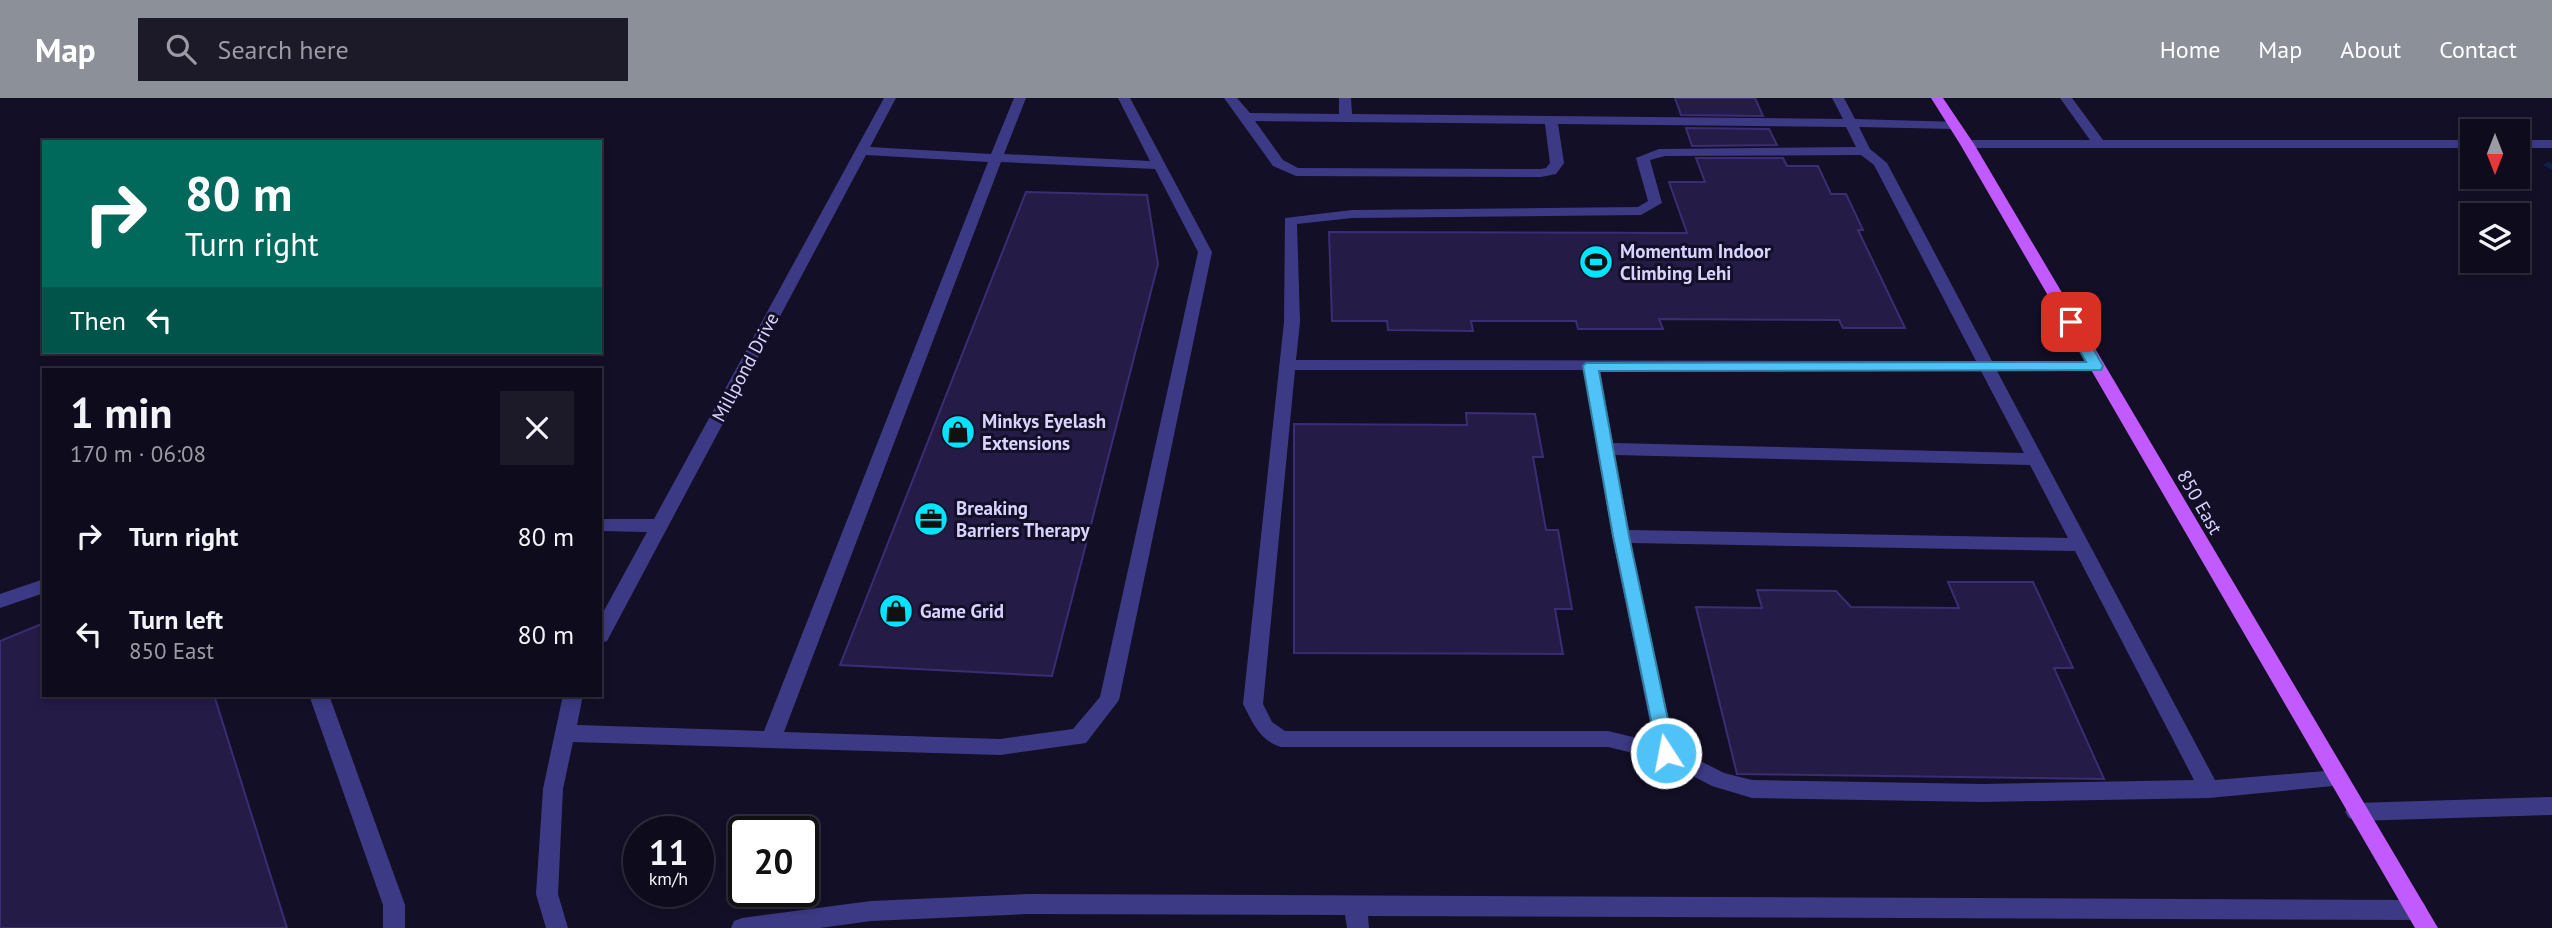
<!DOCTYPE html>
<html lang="en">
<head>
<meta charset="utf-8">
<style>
  :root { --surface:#0e0b1c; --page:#1c1929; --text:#f1f3f6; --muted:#9b9ba3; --line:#2e2b3b; --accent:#8c9099 }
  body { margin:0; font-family:"PT Sans",sans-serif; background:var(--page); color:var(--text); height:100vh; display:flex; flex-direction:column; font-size:26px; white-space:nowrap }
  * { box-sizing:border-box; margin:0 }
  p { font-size:23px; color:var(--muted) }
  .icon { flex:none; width:38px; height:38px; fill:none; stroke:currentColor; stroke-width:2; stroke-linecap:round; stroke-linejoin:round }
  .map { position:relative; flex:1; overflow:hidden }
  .drawer { position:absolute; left:42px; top:270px; width:560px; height:329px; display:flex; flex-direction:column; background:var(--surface); border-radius:0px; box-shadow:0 4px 10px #0003,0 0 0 2px var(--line) }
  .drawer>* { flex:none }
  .guide { position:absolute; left:42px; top:42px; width:560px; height:214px; border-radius:0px; box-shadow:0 4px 10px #0003,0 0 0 2px var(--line); background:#00695c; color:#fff; overflow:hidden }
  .needle { width:46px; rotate:180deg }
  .buttons { position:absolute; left:2460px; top:21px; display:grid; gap:14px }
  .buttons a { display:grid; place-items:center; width:70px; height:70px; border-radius:0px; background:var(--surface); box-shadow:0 4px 10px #0003,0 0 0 2px var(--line); font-size:35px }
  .speed { position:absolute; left:623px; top:718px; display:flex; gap:14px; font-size:35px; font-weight:700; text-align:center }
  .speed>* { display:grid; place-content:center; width:91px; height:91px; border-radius:50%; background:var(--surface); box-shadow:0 4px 10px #0003,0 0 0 2px var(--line); line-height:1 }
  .speed small { font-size:18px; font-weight:400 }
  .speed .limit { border:4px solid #111; border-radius:10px; background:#fff; color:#111 }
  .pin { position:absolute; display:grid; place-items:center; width:60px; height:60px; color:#fff; margin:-30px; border-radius:14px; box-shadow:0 4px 10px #0006 }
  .me { position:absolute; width:77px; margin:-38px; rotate:349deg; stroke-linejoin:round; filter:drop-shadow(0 0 5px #0008) }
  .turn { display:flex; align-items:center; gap:24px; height:147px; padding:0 28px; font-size:32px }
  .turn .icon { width:91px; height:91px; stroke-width:2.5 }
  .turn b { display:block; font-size:49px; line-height:60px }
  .then { display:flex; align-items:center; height:66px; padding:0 28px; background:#0003; gap:14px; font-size:26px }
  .round { display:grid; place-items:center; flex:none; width:74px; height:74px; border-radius:0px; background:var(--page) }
  .summary { display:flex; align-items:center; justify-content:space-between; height:119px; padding:0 28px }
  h1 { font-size:42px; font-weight:700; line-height:52px }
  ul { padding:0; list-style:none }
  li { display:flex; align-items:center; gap:21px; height:98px; padding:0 28px }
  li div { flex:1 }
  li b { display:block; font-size:26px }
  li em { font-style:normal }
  header { display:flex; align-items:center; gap:42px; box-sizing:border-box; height:98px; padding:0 35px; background:var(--accent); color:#fff }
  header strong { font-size:33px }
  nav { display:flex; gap:38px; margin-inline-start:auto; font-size:24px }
  .search { width:490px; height:63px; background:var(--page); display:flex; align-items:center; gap:18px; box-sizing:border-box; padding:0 24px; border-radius:0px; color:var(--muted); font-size:26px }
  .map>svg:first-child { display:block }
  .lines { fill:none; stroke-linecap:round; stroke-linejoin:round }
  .stream { fill:#0c2248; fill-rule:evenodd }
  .building { fill:#241b47; stroke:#3b2d73; stroke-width:2 }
  .minor { fill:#3d3a85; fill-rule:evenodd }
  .major { fill:#c25bff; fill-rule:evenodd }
  .route { fill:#4fc3f7; stroke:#337fa1; stroke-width:2 }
  .labels { text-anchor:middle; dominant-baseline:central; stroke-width:6; stroke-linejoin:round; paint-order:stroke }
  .poi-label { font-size:19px; font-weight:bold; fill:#d9d4ff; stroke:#130f26; text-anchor:start }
  .street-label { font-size:19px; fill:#d9d4ff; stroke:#130f26 }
</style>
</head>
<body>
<header>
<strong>Map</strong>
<div class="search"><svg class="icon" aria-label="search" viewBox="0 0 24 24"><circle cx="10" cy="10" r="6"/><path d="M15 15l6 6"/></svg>Search here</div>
<nav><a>Home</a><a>Map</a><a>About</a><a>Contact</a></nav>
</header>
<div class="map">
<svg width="2552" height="830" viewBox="0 0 2552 830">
  <rect width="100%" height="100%" fill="#130f26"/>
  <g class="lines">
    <path class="stream" d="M 2548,64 L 2552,65 L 2552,72 L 2543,67 Z"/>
  </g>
  <path class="building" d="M 1675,0 L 1755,0 L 1763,18 L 1681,17 Z
    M 1686,30 L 1769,31 L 1777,47 L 1692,48 Z
    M 1696,60 L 1783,60 L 1787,68 L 1818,68 L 1831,96 L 1846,96 L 1863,132 L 1858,132 L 1905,230 L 1843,230 L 1839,222 L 1659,221 L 1663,231 L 1578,231 L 1576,223 L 1471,223 L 1473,233 L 1388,232 L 1387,223 L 1332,223 L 1329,134 L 1687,135 L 1669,84 L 1705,84 Z
    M 1026,94 L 1147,97 L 1158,166 L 1052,578 L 840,567 Z
    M 1466,315 L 1535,316 L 1543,359 L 1533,359 L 1546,432 L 1558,432 L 1572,511 L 1555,511 L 1563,556 L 1294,555 L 1294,326 L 1467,327 Z
    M 1948,484 L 2033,484 L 2073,570 L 2054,570 L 2104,681 L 1737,676 L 1696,509 L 1762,510 L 1757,492 L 1836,493 L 1851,509 L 1959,510 Z
    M 44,525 L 44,597 L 214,597 L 287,830 L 0,830 L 0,543 Z"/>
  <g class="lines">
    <path class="minor" d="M 884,0 L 896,0 L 870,49 L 991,56 L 1014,0 L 1026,0 L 1004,56 L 1150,63 L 1118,0 L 1130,0 L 1212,154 L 1119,602 L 1086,645 L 1000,657 L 573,644 L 563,691 L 558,796 L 568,830 L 546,830 L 536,796 L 543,691 L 563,597 L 583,597 L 577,627 L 764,633 L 988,64 L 866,57 L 607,543 L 600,545 L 600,520 L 647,434 L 600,433 L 600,421 L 654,421 ZM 1001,64 L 1155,71 L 1198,154 L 1100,599 L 1073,631 L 1000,641 L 784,634 Z
      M 1224,0 L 1237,0 L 1250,15 L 1339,16 L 1339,0 L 1351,0 L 1352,16 L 1843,21 L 1832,0 L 1844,0 L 1855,21 L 1959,24 L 1959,30 L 1954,31 L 1859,29 L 1870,51 L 1887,65 L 1992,263 L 2096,263 L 2104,268 L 2096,273 L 1997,273 L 2215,682 L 2337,672 L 2344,675 L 2347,681 L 2344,687 L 2209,700 L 1983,704 L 1752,700 L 1712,688 L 1662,662 L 1608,649 L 1281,649 C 1259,642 1253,625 1243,606 L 1284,224 L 1285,120 L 1352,112 L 1638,109 L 1648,103 L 1636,60 L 1659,51 L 1856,49 L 1846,29 L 1558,26 L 1564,65 L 1556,76 L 1541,79 L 1296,78 L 1273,68 ZM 1255,23 L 1545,26 L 1550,65 L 1546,70 L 1541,71 L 1298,70 L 1283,62 ZM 1861,57 L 1874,67 L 1976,263 L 1296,262 L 1300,224 L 1297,126 L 1352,120 L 1641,117 L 1662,105 L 1650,62 L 1665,58 ZM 1295,272 L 1584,272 L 1612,438 L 1654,644 L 1608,633 L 1285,633 L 1272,624 L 1263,606 ZM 1600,272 L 1981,273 L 2024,355 L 1613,345 ZM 1615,357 L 2030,367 L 2068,440 L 1629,432 ZM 1631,445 L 2075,453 L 2194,682 L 1983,686 L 1752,682 L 1724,675 L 1675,650 Z
      M 2060,0 L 2072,0 L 2103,42 L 2473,42 L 2473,50 L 1967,50 L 1960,46 L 1967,42 L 2090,42 Z
      M 2518,42 L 2552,42 L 2552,50 L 2518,50 Z
      M 44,481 L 44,495 L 0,510 L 0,496 Z
      M 309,597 L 329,597 L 405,807 L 405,830 L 383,830 L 383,807 Z
      M 2552,699 L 2552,717 L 2356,723 L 2349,720 L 2345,714 L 2349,708 L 2356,705 Z
      M 1028,796 L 2416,802 L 2424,805 L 2427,812 L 2424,819 L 2416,822 L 1368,818 L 1369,830 L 1347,830 L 1345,817 L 1028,816 L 871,823 L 820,830 L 731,830 L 734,823 L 742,820 L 871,803 Z"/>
    <path class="major" d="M 1931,0 L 1943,0 L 1974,46 L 2438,830 L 2415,830 L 1960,46 Z"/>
  </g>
  <path class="route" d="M 2071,219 L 2078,224 L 2103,268 L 2101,272 L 1599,273 L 1629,438 L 1675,655 L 1672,661 L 1666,663 L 1659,661 L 1613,438 L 1583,268 L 1586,265 L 2086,264 L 2064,224 Z"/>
  <defs>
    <g id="stadium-disc" transform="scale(1.75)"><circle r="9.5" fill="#00e5ff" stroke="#130f26"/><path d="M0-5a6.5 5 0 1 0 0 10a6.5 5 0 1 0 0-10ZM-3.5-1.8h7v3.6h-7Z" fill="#111"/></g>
    <g id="shop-disc" transform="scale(1.75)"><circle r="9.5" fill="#00e5ff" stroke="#130f26"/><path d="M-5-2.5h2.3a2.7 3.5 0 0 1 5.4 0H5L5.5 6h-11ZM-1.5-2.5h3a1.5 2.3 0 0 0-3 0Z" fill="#111"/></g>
    <g id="office-disc" transform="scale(1.75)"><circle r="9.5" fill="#00e5ff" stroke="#130f26"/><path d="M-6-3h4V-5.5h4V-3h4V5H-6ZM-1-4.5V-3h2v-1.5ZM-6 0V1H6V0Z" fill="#111"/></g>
  </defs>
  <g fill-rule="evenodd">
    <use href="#stadium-disc" x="1596" y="164"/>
    <use href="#shop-disc" x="958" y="334"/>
    <use href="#office-disc" x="931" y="421"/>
    <use href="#shop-disc" x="896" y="513"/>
  </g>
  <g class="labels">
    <g class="poi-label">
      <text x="1620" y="153">Momentum Indoor<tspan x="1620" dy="22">Climbing Lehi</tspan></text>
      <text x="982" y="323">Minkys Eyelash<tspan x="982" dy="22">Extensions</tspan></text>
      <text x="956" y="410">Breaking<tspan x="956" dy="22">Barriers Therapy</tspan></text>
      <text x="920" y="513">Game Grid</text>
    </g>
    <g class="street-label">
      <text transform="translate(745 269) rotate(-62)">Millpond Drive</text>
      <text transform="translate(2200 404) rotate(60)">850 East</text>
    </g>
  </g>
</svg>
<div class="buttons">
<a><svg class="needle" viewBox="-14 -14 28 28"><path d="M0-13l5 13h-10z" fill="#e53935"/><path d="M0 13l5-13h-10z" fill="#9b9ba3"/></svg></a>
<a><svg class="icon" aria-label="layers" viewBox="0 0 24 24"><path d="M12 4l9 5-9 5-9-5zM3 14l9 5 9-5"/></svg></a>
</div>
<div class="speed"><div>11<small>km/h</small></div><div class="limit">20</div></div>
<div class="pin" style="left:2071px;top:224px;background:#d93025"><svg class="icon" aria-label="arrive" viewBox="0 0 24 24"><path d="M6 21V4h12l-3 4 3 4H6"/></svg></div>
<svg class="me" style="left:1666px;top:655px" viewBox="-20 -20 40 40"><circle r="17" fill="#4fc3f7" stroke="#fff" stroke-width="3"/><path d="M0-11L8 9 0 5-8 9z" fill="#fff"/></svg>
<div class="guide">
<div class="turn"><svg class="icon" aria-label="right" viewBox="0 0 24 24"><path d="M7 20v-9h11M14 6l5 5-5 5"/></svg><div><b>80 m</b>Turn right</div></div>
<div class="then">Then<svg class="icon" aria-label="left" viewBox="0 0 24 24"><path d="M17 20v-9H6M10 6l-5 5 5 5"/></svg></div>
</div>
<section class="drawer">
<div class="summary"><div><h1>1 min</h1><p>170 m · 06:08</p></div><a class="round"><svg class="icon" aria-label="close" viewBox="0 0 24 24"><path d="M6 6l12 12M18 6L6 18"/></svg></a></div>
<ul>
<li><svg class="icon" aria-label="right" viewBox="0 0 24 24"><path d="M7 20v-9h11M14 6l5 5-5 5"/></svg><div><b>Turn right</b></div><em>80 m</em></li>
<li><svg class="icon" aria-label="left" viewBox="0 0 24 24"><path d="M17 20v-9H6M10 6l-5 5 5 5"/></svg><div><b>Turn left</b><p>850 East</p></div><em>80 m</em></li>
</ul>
</section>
</div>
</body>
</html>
